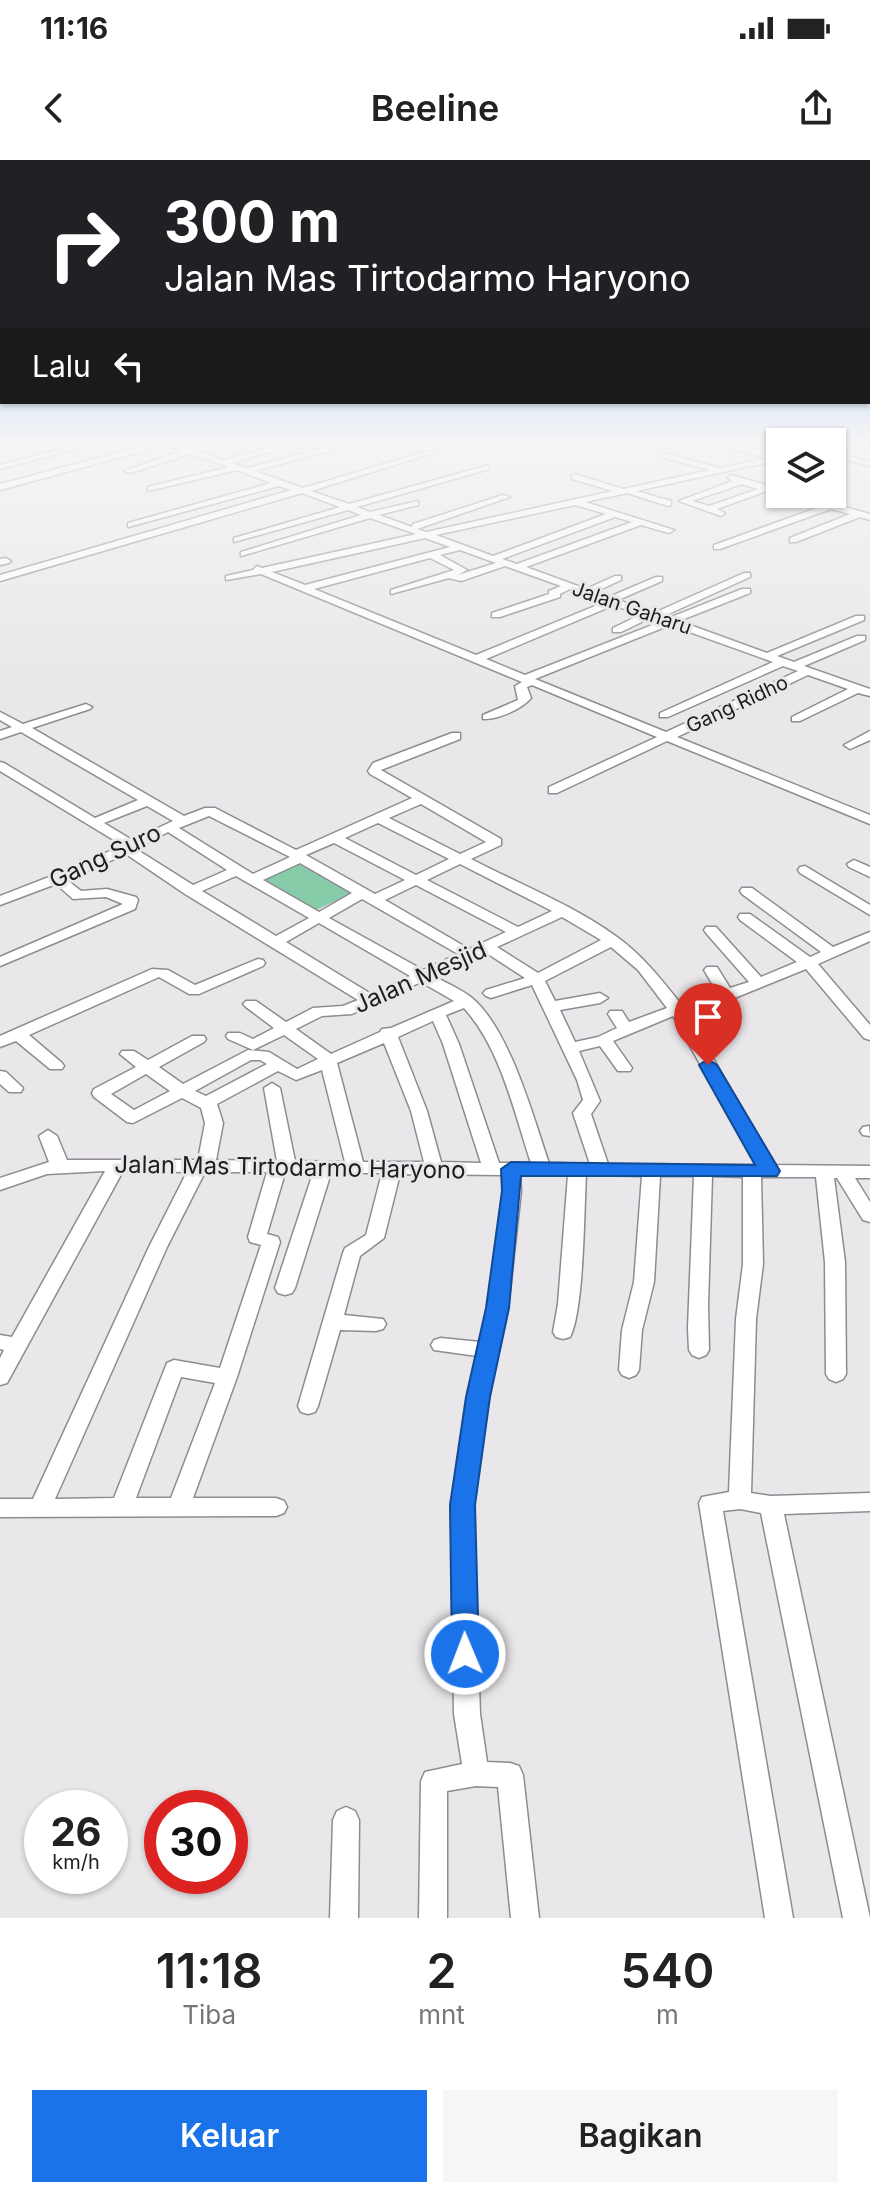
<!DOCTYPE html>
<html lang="id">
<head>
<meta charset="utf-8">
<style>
  :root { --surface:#fff; --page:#f6f6f6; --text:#222; --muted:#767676; --accent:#1a73e8 }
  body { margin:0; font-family:Inter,sans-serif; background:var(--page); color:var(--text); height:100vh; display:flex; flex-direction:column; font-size:30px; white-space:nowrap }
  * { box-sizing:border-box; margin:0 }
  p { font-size:26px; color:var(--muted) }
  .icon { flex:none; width:44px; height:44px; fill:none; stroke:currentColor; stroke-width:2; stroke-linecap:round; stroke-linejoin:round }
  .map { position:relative; height:1758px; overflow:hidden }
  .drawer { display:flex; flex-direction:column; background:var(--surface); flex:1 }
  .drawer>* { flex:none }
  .guide { position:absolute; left:0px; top:0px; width:870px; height:244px; box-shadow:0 2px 6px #0004; background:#202124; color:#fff; overflow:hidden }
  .controls { position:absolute; left:766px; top:268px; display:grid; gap:16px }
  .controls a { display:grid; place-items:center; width:80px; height:80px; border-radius:0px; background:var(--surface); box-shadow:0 2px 6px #0004; font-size:40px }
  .speed { position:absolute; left:24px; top:1630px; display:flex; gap:16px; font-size:40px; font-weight:700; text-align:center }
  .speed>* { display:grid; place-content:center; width:104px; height:104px; border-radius:50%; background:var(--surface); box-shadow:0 2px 6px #0004; line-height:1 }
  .speed small { font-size:20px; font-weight:400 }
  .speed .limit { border:12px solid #d22; background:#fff; color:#111 }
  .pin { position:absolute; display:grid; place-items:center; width:68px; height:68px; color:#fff; margin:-82px -34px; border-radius:50% 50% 50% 0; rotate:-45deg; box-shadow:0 0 8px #0007 }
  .pin .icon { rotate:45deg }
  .me { position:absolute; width:88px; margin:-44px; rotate:359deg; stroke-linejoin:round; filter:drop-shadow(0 0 6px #0008) }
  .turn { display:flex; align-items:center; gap:28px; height:168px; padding:0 32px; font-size:36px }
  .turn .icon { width:104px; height:104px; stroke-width:2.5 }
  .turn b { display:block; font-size:56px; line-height:68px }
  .then { display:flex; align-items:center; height:76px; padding:0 32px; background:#0003; gap:16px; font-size:30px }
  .eta { display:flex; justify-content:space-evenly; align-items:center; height:136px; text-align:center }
  .eta b { font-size:48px; font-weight:600; line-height:56px }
  .cta { display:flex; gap:16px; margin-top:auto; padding:16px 32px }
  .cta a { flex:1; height:92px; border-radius:0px; background:var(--accent); color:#fff; font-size:32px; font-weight:600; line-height:92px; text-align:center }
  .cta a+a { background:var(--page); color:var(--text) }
  .status { display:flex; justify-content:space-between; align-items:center; height:56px; padding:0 40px; background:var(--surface); direction:ltr }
  .status svg { height:22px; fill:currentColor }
  header { display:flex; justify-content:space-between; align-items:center; height:104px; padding:0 32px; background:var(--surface); font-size:36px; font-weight:600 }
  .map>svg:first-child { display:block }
  .green { fill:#86cca9 }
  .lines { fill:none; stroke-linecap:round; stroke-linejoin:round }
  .minor-casing { stroke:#8f8c91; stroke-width:3 }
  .minor { fill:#fff; fill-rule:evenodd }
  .route { fill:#1a73e8; stroke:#114b97; stroke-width:2 }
  .labels { text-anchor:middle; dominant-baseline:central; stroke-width:6; stroke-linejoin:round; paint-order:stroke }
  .far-street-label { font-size:20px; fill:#1e1d1f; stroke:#eae7eb }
  .street-label { font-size:24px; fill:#1e1d1f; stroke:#eae7eb }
</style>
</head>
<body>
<div class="status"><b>11:16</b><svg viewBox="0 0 49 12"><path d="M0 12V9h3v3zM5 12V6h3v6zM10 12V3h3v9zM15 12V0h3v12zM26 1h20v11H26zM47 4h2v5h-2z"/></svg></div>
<header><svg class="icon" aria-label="back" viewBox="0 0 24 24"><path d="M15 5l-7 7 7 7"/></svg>Beeline<svg class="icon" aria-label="share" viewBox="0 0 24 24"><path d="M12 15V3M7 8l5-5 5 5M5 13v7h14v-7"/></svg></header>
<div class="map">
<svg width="870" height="1758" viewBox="0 0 870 1758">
  <rect width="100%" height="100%" fill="#eae7eb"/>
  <path class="green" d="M 300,700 L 357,731 L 314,751 L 258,719 Z"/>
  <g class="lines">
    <g class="minor-casing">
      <path id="minor" d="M 0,283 L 8,283 L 0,286 Z
        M 58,283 L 74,283 L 69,286 L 72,286 L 99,283 L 0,309 L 0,305 L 63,289 L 58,287 Z
        M 154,283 L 176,283 L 224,300 L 287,283 L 300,283 L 232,303 L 247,308 L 340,284 L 340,288 L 255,311 L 303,328 L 428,291 L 418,288 L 418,284 L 440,291 L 311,331 L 349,344 L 489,305 L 489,309 L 357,347 L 370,352 L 418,341 L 418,345 L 379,355 L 412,367 L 413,364 L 503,335 L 510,337 L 417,369 L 426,372 L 613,331 L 572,319 L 572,315 L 575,314 L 623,329 L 710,310 L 660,297 L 663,293 L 720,308 L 766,298 L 719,286 L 719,283 L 780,295 L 779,300 L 636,331 L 671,341 L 671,345 L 668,346 L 627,333 L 585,342 L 674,370 L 669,373 L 641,365 L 526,407 L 586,429 L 615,416 L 621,416 L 621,420 L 595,432 L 609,437 L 656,417 L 662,417 L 662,421 L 618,440 L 654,453 L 744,413 L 750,413 L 750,417 L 664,456 L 669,458 L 742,429 L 750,429 L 750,433 L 679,461 L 767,493 L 856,456 L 864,456 L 864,460 L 777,496 L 794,502 L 857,476 L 865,476 L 865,480 L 804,506 L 870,529 L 870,536 L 858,533 L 800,561 L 792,561 L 792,557 L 848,529 L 808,515 L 677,577 L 870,655 L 870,664 L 667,581 L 557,633 L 549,633 L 549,627 L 657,577 L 532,525 L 527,527 L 531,538 C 522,549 497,560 483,559 L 483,555 L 518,540 L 515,526 L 522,522 L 261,414 L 226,420 L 226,416 L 253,410 L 257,406 L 262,408 L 416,374 L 370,358 L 241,396 L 241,392 L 361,355 L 348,350 L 234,382 L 234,378 L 340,347 L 302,333 L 0,421 L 0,415 L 291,330 L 279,326 L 128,367 L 128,363 L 271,323 L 237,310 L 148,331 L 148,327 L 229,307 L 190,294 L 131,313 L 124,311 L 182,291 L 165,285 L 0,330 L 0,324 ZM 575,345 L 606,354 L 493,396 L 436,375 ZM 615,357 L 632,362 L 517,404 L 502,399 ZM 425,378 L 450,387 L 305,425 L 272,412 ZM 460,390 L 496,403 L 458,415 L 467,410 L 440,395 ZM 430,398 L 454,410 L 391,430 L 391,434 L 449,418 L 461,421 L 505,406 L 561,426 L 549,431 L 549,434 L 492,453 L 492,457 L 500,457 L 560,437 L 560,434 L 570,429 L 605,442 L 476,495 L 314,429 ZM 614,445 L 640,455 L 613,468 L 613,472 L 621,472 L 650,458 L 660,462 L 525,515 L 486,499 ZM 670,465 L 773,502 L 660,553 L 660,557 L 668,557 L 783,506 L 798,511 L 666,572 L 535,519 Z
        M 832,292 L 870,302 L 870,306 L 832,296 Z
        M 837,311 L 840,311 L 840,315 L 832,316 L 832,312 Z
        M 731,315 L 780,329 L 780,334 L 782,334 L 767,331 L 717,349 L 725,353 L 721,356 L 679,341 L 733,321 L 727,318 ZM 742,324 L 758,329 L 709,346 L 692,341 Z
        M 784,334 L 798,334 L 870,354 L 870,360 L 860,357 L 796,382 L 790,382 L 790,378 L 850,354 L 831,349 L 720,389 L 714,389 L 714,385 L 822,346 Z
        M 6,398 L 11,401 L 9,403 L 0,405 L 0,399 Z
        M 86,544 L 92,547 L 90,549 L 32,568 L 184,656 L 205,648 L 215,648 L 296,690 L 412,638 L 370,614 L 368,611 L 373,603 L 452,573 L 460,573 L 460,579 L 381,610 L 501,679 L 501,685 L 471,699 C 519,724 573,745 617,777 C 642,795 661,819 680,843 L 717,832 L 704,810 L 707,807 L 717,807 L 730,828 L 749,822 L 706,773 L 704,770 L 706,767 L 716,767 L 761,817 L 797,802 L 740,760 L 738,757 L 740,754 L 750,754 L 810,797 L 821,792 L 742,734 L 740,731 L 742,728 L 752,728 L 833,787 L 870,772 L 870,781 L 818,804 L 870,865 L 870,880 L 864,878 L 806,809 L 732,839 L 686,852 L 775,1005 L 870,1006 L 870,1018 L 855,1018 L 870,1042 L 870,1062 L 863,1060 L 837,1018 L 834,1018 L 845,1102 L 846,1214 L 843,1219 L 836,1222 L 829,1219 L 826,1214 L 825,1102 L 816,1017 L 761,1017 L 763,1104 L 756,1159 L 751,1333 L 771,1336 L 870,1333 L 870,1351 L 784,1354 L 870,1758 L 843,1758 L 761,1353 L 740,1349 L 723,1351 L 793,1758 L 765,1758 L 699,1343 L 702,1337 L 729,1332 L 736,1159 L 743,1104 L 743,1017 L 712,1016 L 708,1145 L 709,1190 L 706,1195 L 699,1198 L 692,1195 L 689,1190 L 688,1168 L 694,1016 L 660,1016 L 654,1122 L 642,1170 L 639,1210 L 636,1215 L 629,1218 L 622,1215 L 619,1210 L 622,1170 L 634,1122 L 642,1016 L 586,1015 C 584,1050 584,1151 570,1177 L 563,1179 L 556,1177 L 553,1172 L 558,1144 L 568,1015 L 520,1015 L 521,1031 L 508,1148 L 488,1237 L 473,1345 L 480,1554 L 487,1602 L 510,1603 L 519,1606 L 523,1615 L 539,1758 L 511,1758 L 498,1627 L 476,1626 L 447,1631 L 447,1758 L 419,1758 L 421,1621 L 425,1612 L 462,1604 L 454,1554 L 451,1345 L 468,1237 L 477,1196 L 434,1190 L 431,1185 L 434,1180 L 441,1178 L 480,1182 L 488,1148 L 503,1031 L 502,1015 L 400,1014 L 384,1078 L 360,1096 L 344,1155 L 383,1159 L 386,1164 L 383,1169 L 376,1171 L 340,1170 L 318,1246 L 315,1252 L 308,1254 L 301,1252 L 298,1246 L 343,1093 L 345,1088 L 366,1075 L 382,1013 L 331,1013 L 295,1128 L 292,1133 L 285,1135 L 278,1133 L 275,1128 L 313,1013 L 285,1013 L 267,1074 L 278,1077 L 280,1082 L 237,1217 L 193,1338 L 276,1338 L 284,1341 L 287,1347 L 284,1353 L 276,1356 L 0,1357 L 0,1339 L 33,1339 L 149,1087 L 187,1012 L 123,1011 L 7,1223 L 0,1225 L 0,1198 L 4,1190 L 0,1189 L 0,1175 L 12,1177 L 105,1011 L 47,1014 L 0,1030 L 0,1018 L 49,1002 L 39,976 L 48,970 L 57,976 L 67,1000 L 198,1000 L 205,963 L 201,948 L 182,938 L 133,963 L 127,962 L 94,937 L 92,933 L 94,929 L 136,907 L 120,894 L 122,891 L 134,891 L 148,900 L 192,876 L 204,876 L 206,879 L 204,882 L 159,907 L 183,924 L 248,890 L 269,892 L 297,909 L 318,899 L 284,875 L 253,890 L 228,879 L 226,876 L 228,873 L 240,873 L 253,879 L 274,868 L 246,847 L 243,844 L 246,841 L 256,841 L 286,862 L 313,848 L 343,846 L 358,840 L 185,734 L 126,694 L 67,720 L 81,731 L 107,729 L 136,737 L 138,740 L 135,749 L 0,806 L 0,797 L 123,744 L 106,737 L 73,739 L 56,724 L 0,745 L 0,736 L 85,703 L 122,685 L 0,611 L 0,602 L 4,603 L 95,658 L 138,640 L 21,572 L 0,579 L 0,571 L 12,567 L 0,560 L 0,552 L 23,564 ZM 421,644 L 486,682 L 460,694 L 389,658 ZM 147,646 L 173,661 L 132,680 L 104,663 ZM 209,656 L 290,697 L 253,714 L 179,668 ZM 378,663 L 449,699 L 416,715 L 345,678 ZM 168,672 L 227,710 L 193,725 L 136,689 ZM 334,683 L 405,720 L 375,734 L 306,695 ZM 300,703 L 352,733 L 319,752 L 263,720 ZM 460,704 L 552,751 L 518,767 L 427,720 ZM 236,716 L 309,758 L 276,776 L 202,731 ZM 416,725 L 506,772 L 469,789 L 385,740 ZM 362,739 L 369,743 L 458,794 L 423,810 L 329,758 ZM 562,757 L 601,780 L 538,813 L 497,787 ZM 319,763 L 410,816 L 371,834 L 286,782 ZM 611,787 L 638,810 L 667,848 L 629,862 L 622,851 L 610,851 L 608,854 L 617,868 L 598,877 L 575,882 L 560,850 L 600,843 L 608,838 L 600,833 L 555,841 L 545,821 ZM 485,792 L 525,818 L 486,830 L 483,833 L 486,836 L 491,838 L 532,825 L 577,920 L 583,940 L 573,953 L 590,1004 L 549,1003 C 533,957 510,870 472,838 C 461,829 446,823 434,816 ZM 421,822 L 454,841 L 391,868 L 382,869 L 380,872 L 331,894 L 296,869 L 322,856 L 352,854 ZM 464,848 C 501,889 514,952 531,1003 L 499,1003 L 459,884 L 446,855 ZM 673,856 L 757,1005 L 608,1004 L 591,954 L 600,941 L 579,891 L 600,886 L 618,911 L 630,911 L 632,908 L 613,881 ZM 433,861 L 443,884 L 481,1003 L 441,1002 L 427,951 L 398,877 ZM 384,883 L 411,951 L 424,1002 L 363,1002 L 337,903 ZM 251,900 L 260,900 L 267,904 L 206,936 L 195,931 ZM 322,910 L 345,1002 L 295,1001 L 280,928 L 272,923 L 264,928 L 277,1001 L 216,1000 L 223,963 L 217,944 L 278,911 L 296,920 ZM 146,914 L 170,931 L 134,950 L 111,934 ZM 205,1012 L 267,1012 L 248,1077 L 250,1082 L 261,1085 L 220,1208 L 174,1200 L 167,1203 L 114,1338 L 55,1339 L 167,1087 ZM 181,1217 L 215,1223 L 171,1338 L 136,1338 Z
        M 870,571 L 870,580 L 850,589 L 844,585 Z
        M 854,700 L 870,707 L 870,717 L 849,707 L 847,704 Z
        M 805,706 L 870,745 L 870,755 L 800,713 L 798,710 L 800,707 Z
        M 258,799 L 263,800 L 265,803 L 263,806 L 199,834 L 189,834 L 159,817 L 29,875 L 62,903 L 64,906 L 62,909 L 50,909 L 16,881 L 0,887 L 0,876 L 152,809 L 168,810 L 195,825 Z
        M 0,911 L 6,912 L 23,928 L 21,932 L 9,932 L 0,924 Z
        M 869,966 L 870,976 L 863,975 L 860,971 L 863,967 Z
        M 346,1647 L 355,1651 L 359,1660 L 358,1758 L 330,1758 L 333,1660 L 337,1651 Z"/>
    </g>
    <use href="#minor" class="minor"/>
  </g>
  <linearGradient id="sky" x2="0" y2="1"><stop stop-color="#65bbed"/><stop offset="0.53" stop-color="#f6f4f6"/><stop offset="1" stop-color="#f6f4f6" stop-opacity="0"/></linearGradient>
  <rect width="870" height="529" fill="url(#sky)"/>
  <path class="route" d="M 708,899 L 717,905 L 780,1011 L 777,1016 L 521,1016 L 509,1148 L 490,1237 L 475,1345 L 479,1494 L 475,1503 L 465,1507 L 456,1503 L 452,1494 L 450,1345 L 466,1237 L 486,1148 L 502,1031 L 501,1009 L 511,1002 L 755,1005 L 699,905 Z"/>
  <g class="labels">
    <g class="far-street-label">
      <text transform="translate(632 448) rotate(19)">Jalan Gaharu</text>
      <text transform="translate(737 544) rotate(-25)">Gang Ridho</text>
    </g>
    <g class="street-label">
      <text transform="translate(105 696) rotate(-25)">Gang Suro</text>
      <text transform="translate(420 817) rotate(-24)">Jalan Mesjid</text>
      <text transform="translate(290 1007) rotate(1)">Jalan Mas Tirtodarmo Haryono</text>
    </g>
  </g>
</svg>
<div class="controls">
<a><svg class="icon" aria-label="layers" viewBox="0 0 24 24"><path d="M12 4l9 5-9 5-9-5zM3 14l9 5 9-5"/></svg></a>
</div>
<div class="speed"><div>26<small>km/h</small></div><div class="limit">30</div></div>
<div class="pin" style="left:708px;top:905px;background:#d93025"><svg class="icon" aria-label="arrive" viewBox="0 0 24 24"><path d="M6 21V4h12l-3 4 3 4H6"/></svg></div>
<svg class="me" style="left:465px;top:1494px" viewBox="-20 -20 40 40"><circle r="17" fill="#1a73e8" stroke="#fff" stroke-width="3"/><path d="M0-11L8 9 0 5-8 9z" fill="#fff"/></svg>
<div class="guide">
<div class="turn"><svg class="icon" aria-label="right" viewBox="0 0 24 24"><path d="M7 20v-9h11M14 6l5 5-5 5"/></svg><div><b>300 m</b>Jalan Mas Tirtodarmo Haryono</div></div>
<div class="then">Lalu<svg class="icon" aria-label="left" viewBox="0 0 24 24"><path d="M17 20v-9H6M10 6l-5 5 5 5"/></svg></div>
</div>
</div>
<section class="drawer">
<div class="eta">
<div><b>11:18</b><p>Tiba</p></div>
<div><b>2</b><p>mnt</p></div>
<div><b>540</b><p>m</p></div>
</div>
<div class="cta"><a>Keluar</a><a>Bagikan</a></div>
</section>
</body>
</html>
